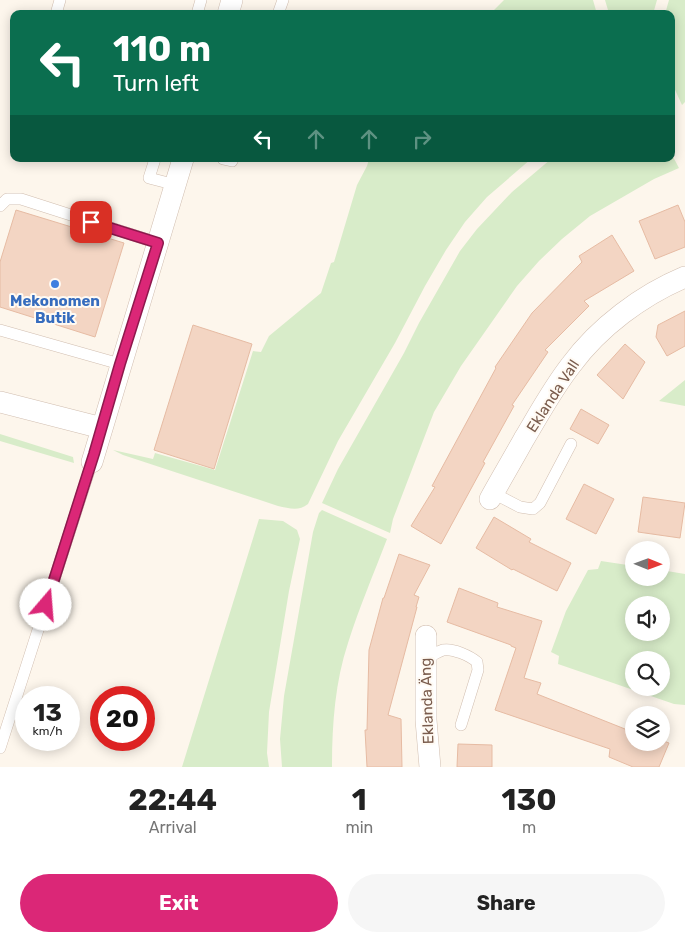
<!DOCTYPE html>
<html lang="en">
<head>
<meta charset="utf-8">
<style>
  :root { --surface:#fff; --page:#f6f6f6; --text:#222; --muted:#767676; --accent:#db2777 }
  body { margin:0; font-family:Rubik,sans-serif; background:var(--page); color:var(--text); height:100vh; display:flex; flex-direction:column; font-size:19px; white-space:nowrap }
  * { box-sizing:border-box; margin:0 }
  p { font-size:16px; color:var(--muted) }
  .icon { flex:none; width:28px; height:28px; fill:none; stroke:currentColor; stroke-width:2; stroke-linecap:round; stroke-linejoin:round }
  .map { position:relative; height:767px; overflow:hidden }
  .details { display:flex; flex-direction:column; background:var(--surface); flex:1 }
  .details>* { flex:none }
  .top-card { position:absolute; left:10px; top:10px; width:665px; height:152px; border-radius:10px; box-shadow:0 2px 12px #0003; background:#0b6e4f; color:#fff; overflow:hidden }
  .needle { width:32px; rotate:91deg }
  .controls { position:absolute; left:625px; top:541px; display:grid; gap:10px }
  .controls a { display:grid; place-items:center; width:45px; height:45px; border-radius:50%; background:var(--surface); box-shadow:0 2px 12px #0003; font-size:25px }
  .speed { position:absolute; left:15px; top:686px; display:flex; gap:10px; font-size:25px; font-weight:700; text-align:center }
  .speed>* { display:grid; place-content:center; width:65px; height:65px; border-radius:50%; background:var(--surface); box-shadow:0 2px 12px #0003; line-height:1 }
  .speed small { font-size:12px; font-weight:400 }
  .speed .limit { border:8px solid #d22; background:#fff; color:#111 }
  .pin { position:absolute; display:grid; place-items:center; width:42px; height:42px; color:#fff; margin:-21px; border-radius:10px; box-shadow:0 2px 8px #0006 }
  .me { position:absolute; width:55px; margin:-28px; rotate:18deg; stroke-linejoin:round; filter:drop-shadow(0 0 4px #0008) }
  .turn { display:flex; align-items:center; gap:18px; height:105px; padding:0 20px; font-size:22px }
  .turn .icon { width:65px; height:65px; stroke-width:2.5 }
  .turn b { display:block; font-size:35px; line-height:42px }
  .lanes { display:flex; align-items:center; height:48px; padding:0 20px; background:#0003; justify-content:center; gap:25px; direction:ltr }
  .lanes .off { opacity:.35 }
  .eta { display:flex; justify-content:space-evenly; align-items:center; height:85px; text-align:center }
  .eta b { font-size:30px; font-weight:700; line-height:35px }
  .cta { display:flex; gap:10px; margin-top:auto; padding:10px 20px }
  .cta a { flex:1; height:58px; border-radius:30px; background:var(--accent); color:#fff; font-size:20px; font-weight:700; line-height:58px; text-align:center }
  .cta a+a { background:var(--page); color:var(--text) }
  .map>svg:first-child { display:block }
  .green { fill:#d8ecc9; fill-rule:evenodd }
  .building { fill:#f3d5c3; stroke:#e6bba3 }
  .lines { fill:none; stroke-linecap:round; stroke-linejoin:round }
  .lane-casing { stroke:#d1beb0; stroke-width:12 }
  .street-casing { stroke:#d1beb0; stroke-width:22 }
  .lane { stroke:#fff; stroke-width:11 }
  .street { stroke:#fff; stroke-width:21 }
  .route-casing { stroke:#8e194d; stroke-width:12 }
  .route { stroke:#db2777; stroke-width:9 }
  .shop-dot { fill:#3f7fe0; stroke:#fffaf3; stroke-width:2 }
  .labels { text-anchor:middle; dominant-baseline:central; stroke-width:4; stroke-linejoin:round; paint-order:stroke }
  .shop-label { font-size:15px; font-weight:bold; fill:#366cbe; stroke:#fffaf3 }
  .street-label { font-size:15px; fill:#7a5c4d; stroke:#fffaf3 }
</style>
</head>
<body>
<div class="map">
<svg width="685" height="767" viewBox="0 0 685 767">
  <rect width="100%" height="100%" fill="#fdf6ec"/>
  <path class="green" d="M 504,0 L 593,0 L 597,14 L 490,14 Z
    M 605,0 L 657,0 L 653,14 L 611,14 L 608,10 Z
    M 669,0 L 685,0 L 685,102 L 682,105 L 671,81 L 671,14 L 665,14 Z
    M 671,139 L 671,153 L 679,168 L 654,179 L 590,216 L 562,239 L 539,261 L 517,286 L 461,366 L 434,412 L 393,519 L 390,533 L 322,503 L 338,469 L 404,353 L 419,323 L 460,251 L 477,229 L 512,192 L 551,159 L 671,159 Z
    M 369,159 L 531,159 L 487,197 L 465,222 L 446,250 L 425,286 L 395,343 L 338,441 L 308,504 C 298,512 289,508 278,506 L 123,455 L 113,450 L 153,459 L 155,453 L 215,470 L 253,351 L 261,352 L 269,336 L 321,293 L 331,263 L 334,262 L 357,185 L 367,166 Z
    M 685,380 L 685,406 L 659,401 Z
    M 0,434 L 73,457 L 74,463 L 0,441 Z
    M 322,510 L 387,539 C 374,573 359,608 348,643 C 335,682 332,725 332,767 L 282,767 L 280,739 L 284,696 L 313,532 L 319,513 Z
    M 259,519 L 283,521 L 297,530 L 300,539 L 289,591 L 269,712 L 267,753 L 269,767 L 182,767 Z
    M 601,561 L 634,566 L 634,578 L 661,578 L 661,570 L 685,574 L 685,705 L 674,704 L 558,664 L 559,656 L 551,652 L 566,611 L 588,570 L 598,569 ZM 634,605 L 661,605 L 661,632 L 634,632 ZM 634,660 L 661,660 L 661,688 L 634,688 Z"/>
  <path class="building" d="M 678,205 L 685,222 L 685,247 L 655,259 L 639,221 Z
    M 16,210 L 124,243 L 95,337 L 0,307 L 0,262 Z
    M 612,235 L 634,271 L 584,301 L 589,306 L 545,350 L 548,352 L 512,405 L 514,406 L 483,462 L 485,463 L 441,544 L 411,526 L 435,487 L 432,486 L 496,368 L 495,367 L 532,313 L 582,262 L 579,256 Z
    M 685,311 L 685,346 L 667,356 L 656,337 L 658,325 Z
    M 193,325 L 252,344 L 214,469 L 154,450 Z
    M 625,344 L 645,362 L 623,399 L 597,375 Z
    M 581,409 L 609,425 L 598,444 L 570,429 Z
    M 584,484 L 614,499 L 596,534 L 566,519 Z
    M 643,497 L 685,503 L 680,538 L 638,532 Z
    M 494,517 L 531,539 L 529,542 L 571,563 L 557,591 L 513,569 L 512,570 L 476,548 Z
    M 399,554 L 430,565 L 414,595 L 419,597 L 416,607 L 417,607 L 388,715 L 401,719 L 402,767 L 367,767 L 365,730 L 367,730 L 369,650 L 383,598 L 384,598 Z
    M 459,588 L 498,603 L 497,607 L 542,621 L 524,678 L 541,683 L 537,694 L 630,731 L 631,728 L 634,729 L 634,742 L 661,742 L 661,740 L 669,743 L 659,767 L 633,767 L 609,757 L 610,749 L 495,710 L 516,648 L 511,646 L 511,645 L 447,622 Z
    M 458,744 L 492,745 L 492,767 L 457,767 Z"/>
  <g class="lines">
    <g class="lane-casing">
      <path id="lane" d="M 56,14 L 60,0
        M 197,14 L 201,0
        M 278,14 L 283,0
        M 155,159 L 149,178 L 176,185
        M 223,159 L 232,161 L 233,159
        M 0,206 L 7,199 L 21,199 L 158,243
        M 0,330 L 120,364
        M 493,493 L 520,507 L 533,509 L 540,503 L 571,444
        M 426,660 C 431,656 437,652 443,650 C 453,648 470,656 477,662 L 478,670 L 461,725
        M 0,748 L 92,462"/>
    </g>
    <g class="street-casing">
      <path id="street" d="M 228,14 L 232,0
        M 0,402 L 102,428
        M 92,462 L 183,159
        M 490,499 C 501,479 513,459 524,439 C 539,414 553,388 571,365 C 599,327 642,295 685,277
        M 426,636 L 426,720 L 430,767"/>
    </g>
    <use href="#lane" class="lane"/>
    <use href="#street" class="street"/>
  </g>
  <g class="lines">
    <g class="route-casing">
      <path id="route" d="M 46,605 L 94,454 L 120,364 L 158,243 L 91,222"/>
    </g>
    <use href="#route" class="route"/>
  </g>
  <circle class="shop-dot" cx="55" cy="284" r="5"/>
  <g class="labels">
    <g class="shop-label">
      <text x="55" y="301">Mekonomen<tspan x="55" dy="17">Butik</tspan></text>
    </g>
    <g class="street-label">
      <text transform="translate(553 396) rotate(-57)">Eklanda Vall</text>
      <text transform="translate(427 701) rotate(-92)">Eklanda Äng</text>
    </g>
  </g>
</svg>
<div class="controls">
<a><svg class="needle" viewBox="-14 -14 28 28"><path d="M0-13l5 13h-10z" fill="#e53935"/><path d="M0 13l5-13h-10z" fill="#767676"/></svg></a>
<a><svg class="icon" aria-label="sound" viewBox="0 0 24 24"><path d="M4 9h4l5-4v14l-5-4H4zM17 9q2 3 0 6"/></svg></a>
<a><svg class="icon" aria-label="search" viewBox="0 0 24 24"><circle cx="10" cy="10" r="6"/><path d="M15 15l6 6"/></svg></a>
<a><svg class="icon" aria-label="layers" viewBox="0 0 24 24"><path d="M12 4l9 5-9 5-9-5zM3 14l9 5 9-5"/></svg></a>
</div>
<div class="speed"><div>13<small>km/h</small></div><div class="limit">20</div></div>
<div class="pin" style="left:91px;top:222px;background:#d93025"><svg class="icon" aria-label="arrive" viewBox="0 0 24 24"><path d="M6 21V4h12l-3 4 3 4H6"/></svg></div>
<svg class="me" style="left:46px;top:605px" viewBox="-20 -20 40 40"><circle r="19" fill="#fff"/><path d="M0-13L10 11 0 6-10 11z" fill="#db2777"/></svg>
<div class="top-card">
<div class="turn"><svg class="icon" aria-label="left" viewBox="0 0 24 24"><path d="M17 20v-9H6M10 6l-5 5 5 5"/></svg><div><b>110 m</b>Turn left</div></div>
<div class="lanes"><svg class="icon" aria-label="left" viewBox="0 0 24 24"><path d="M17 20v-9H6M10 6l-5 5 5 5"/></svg><svg class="icon off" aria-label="ahead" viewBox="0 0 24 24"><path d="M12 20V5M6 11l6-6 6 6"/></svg><svg class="icon off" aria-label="ahead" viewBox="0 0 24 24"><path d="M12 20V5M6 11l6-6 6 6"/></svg><svg class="icon off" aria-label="right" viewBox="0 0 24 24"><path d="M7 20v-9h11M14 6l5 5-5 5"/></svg></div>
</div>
</div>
<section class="details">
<div class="eta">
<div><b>22:44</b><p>Arrival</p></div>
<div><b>1</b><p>min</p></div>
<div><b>130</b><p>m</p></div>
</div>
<div class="cta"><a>Exit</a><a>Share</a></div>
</section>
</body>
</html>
